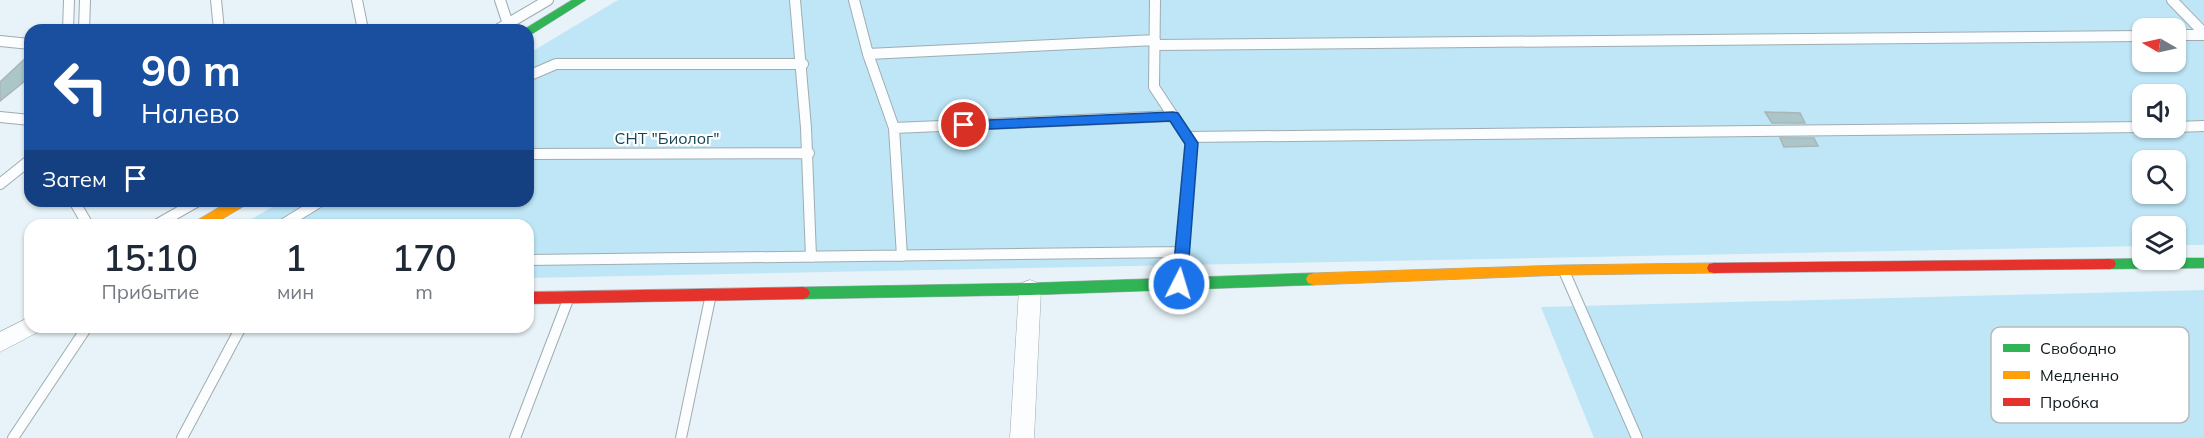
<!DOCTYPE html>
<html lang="ru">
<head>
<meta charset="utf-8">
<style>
  :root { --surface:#fff; --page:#f2f2f3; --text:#1f2937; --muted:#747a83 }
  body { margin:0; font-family:Mulish,sans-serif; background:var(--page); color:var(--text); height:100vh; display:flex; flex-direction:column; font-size:22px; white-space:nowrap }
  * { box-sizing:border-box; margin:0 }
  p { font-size:20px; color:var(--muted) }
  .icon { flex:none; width:33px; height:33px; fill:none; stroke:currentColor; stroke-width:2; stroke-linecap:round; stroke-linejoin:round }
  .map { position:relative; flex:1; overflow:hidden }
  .sheet { position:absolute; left:24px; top:219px; width:510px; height:114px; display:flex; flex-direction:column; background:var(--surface); border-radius:18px; box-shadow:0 2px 4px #0004 }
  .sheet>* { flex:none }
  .banner { position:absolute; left:24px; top:24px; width:510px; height:183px; border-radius:18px; box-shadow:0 2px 4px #0004; background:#1a4fa0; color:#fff; overflow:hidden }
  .needle { width:39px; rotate:279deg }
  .tools { position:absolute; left:2132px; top:18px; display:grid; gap:12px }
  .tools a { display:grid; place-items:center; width:54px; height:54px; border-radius:12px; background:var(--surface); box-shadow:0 2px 4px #0004; font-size:30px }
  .pin { position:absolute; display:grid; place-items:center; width:51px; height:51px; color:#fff; margin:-26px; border:3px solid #fff; border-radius:50%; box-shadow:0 2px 6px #0007 }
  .me { position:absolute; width:66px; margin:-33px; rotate:5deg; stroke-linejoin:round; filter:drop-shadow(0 0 4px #0008) }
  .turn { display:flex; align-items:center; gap:21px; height:126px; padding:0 18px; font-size:27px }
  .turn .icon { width:78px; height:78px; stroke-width:2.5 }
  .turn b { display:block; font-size:42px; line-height:51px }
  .then { display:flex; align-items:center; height:57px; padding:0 18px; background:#0003; gap:12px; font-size:22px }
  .eta { display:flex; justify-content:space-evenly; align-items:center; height:102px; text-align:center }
  .eta b { font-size:36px; font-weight:600; line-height:42px }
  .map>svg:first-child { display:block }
  .green { fill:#bee6f6; fill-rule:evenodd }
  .building { fill:#aac6c9; stroke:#aab5b8; stroke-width:1.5 }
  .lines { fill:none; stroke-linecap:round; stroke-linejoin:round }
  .lane-casing { stroke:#a1acb0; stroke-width:12 }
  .street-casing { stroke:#a1acb0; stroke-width:1 }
  .fast-casing { stroke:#a1acb0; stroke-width:1 }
  .slow-casing { stroke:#a1acb0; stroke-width:1 }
  .jam-casing { stroke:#a1acb0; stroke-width:1 }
  .lane { stroke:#fbfdfe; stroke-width:10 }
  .street { fill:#fbfdfe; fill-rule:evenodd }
  .fast { fill:#30b455; fill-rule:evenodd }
  .slow { fill:#ff9f0a; fill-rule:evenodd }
  .jam { fill:#e5322d; fill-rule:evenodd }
  .route { fill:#1a73e8; stroke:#114b97; stroke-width:1.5 }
  .labels { text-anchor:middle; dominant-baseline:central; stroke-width:4.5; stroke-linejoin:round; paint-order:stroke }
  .park-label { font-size:16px; fill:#174453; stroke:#fff }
  .key { fill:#fff; stroke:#b7babb; stroke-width:1.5 }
  .key-label { font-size:16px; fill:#0f191d }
</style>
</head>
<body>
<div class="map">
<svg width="2204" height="438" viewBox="0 0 2204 438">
  <rect width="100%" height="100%" fill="#e7f3f8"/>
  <path class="green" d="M 618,0 L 2204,0 L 2204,245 L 2175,245 L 2175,226 L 2142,226 L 2142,246 L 528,278 L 528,225 L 242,225 L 282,201 L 528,201 L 528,54 ZM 2142,28 L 2175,28 L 2175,62 L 2142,62 ZM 2142,94 L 2175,94 L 2175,128 L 2142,128 ZM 2142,160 L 2175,160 L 2175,194 L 2142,194 Z
    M 2204,290 L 2204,438 L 1594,438 L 1541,307 Z"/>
  <path class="building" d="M 30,54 L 30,77 L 0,101 L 0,82 Z
    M 1765,112 L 1800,113 L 1805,123 L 1772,123 Z
    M 1780,138 L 1814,138 L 1818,146 L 1784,147 Z"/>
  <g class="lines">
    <g class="lane-casing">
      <path id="lane" d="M 216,0 L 219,30
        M 357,0 L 363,30
        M 500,0 L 508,24
        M 795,0 L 806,128 L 811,257
        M 854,0 L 868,54 L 894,128 L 902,256
        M 1155,0 L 1154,87 L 1191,143 L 1180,284
        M 2172,0 L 2204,33
        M 68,30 L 69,0
        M 84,30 L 85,0
        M 497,30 L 548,0
        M 2175,35 L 2204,35
        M 0,41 L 30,44
        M 1155,45 L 2142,36
        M 868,54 L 1155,40
        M 528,76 L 556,64 L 803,64
        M 0,117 L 30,120
        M 2175,127 L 2204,126
        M 894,128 L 1173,116
        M 1187,137 L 2142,127
        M 528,154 L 809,153
        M 0,184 L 30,160
        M 74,201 L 88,225
        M 156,225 L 198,201
        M 282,225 L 321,201
        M 528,260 L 1182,252
        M 1564,271 L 1637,438
        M 13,438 L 87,327
        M 182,438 L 241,327
        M 515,438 L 569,297
        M 681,438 L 711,294"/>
    </g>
    <g class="street-casing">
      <path id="street" d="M 1030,280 L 1038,283 L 1041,289 L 1034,438 L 1010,438 L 1019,289 L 1022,283 Z
        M 30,317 L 30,327 L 41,327 L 38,332 L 0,352 L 0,332 Z"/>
    </g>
    <g class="fast-casing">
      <path id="fast" d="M 572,0 L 586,0 L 532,34 L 528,35 L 528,30 L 523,30 Z
        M 2175,258 L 2204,258 L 2204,268 L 2109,269 L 2104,268 L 2102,264 L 2104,260 L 2109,259 Z
        M 1313,273 L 1318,275 L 1320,279 L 1318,283 L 1313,285 L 1030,295 L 803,299 L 798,297 L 796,293 L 798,289 L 803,287 L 1030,283 Z"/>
    </g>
    <g class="slow-casing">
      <path id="slow" d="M 230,201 L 248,201 L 246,205 L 212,225 L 194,225 L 196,221 Z
        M 1714,263 L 1719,264 L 1721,268 L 1719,272 L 1714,273 L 1564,275 L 1313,285 L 1308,283 L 1306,279 L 1308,275 L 1313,273 L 1564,265 Z"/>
    </g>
    <g class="jam-casing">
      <path id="jam" d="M 2109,259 L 2114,260 L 2116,264 L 2114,268 L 2109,269 L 1714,273 L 1709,272 L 1707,268 L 1709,264 L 1714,263 Z
        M 803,287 L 808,289 L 810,293 L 808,297 L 803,299 L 528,304 L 528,292 Z"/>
    </g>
    <use href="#lane" class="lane"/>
    <use href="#street" class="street"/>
    <use href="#fast" class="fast"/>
    <use href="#slow" class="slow"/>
    <use href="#jam" class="jam"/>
  </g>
  <path class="route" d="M 1173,112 L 1178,113 L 1198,143 L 1187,284 L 1179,290 L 1172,284 L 1185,144 L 1170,121 L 964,130 L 957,125 L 964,121 Z"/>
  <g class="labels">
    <g class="park-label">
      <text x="667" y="138">СНТ "Биолог"</text>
    </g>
  </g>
  <rect x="1991" y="327" width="198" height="96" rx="9" class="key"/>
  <rect x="2003" y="344" width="27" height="8" fill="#30b455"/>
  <rect x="2003" y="371" width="27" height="8" fill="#ff9f0a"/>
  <rect x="2003" y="398" width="27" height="8" fill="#e5322d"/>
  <g class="key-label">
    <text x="2040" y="354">Свободно</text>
    <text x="2040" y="381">Медленно</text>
    <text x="2040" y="408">Пробка</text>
  </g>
</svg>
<div class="tools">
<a><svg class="needle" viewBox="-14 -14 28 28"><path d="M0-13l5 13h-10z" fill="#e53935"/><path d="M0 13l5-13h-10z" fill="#747a83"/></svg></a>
<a><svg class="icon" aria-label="sound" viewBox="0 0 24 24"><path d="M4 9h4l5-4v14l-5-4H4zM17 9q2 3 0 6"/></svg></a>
<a><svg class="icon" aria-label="search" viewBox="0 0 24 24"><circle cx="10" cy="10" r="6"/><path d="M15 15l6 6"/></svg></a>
<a><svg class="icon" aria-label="layers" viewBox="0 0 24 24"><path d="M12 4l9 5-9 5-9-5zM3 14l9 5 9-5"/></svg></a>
</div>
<div class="pin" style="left:964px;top:125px;background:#d93025"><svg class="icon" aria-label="arrive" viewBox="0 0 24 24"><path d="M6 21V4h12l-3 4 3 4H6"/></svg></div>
<svg class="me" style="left:1179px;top:284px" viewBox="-20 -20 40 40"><circle r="17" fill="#1a73e8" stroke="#fff" stroke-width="3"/><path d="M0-11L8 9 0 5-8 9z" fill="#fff"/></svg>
<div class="banner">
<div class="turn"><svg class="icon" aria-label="left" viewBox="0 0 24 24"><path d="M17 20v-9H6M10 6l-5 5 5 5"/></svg><div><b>90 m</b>Налево</div></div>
<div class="then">Затем<svg class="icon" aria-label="arrive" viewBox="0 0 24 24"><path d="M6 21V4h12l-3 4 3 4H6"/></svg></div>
</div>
<section class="sheet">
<div class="eta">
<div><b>15:10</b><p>Прибытие</p></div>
<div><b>1</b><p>мин</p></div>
<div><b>170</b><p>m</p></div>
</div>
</section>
</div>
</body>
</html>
